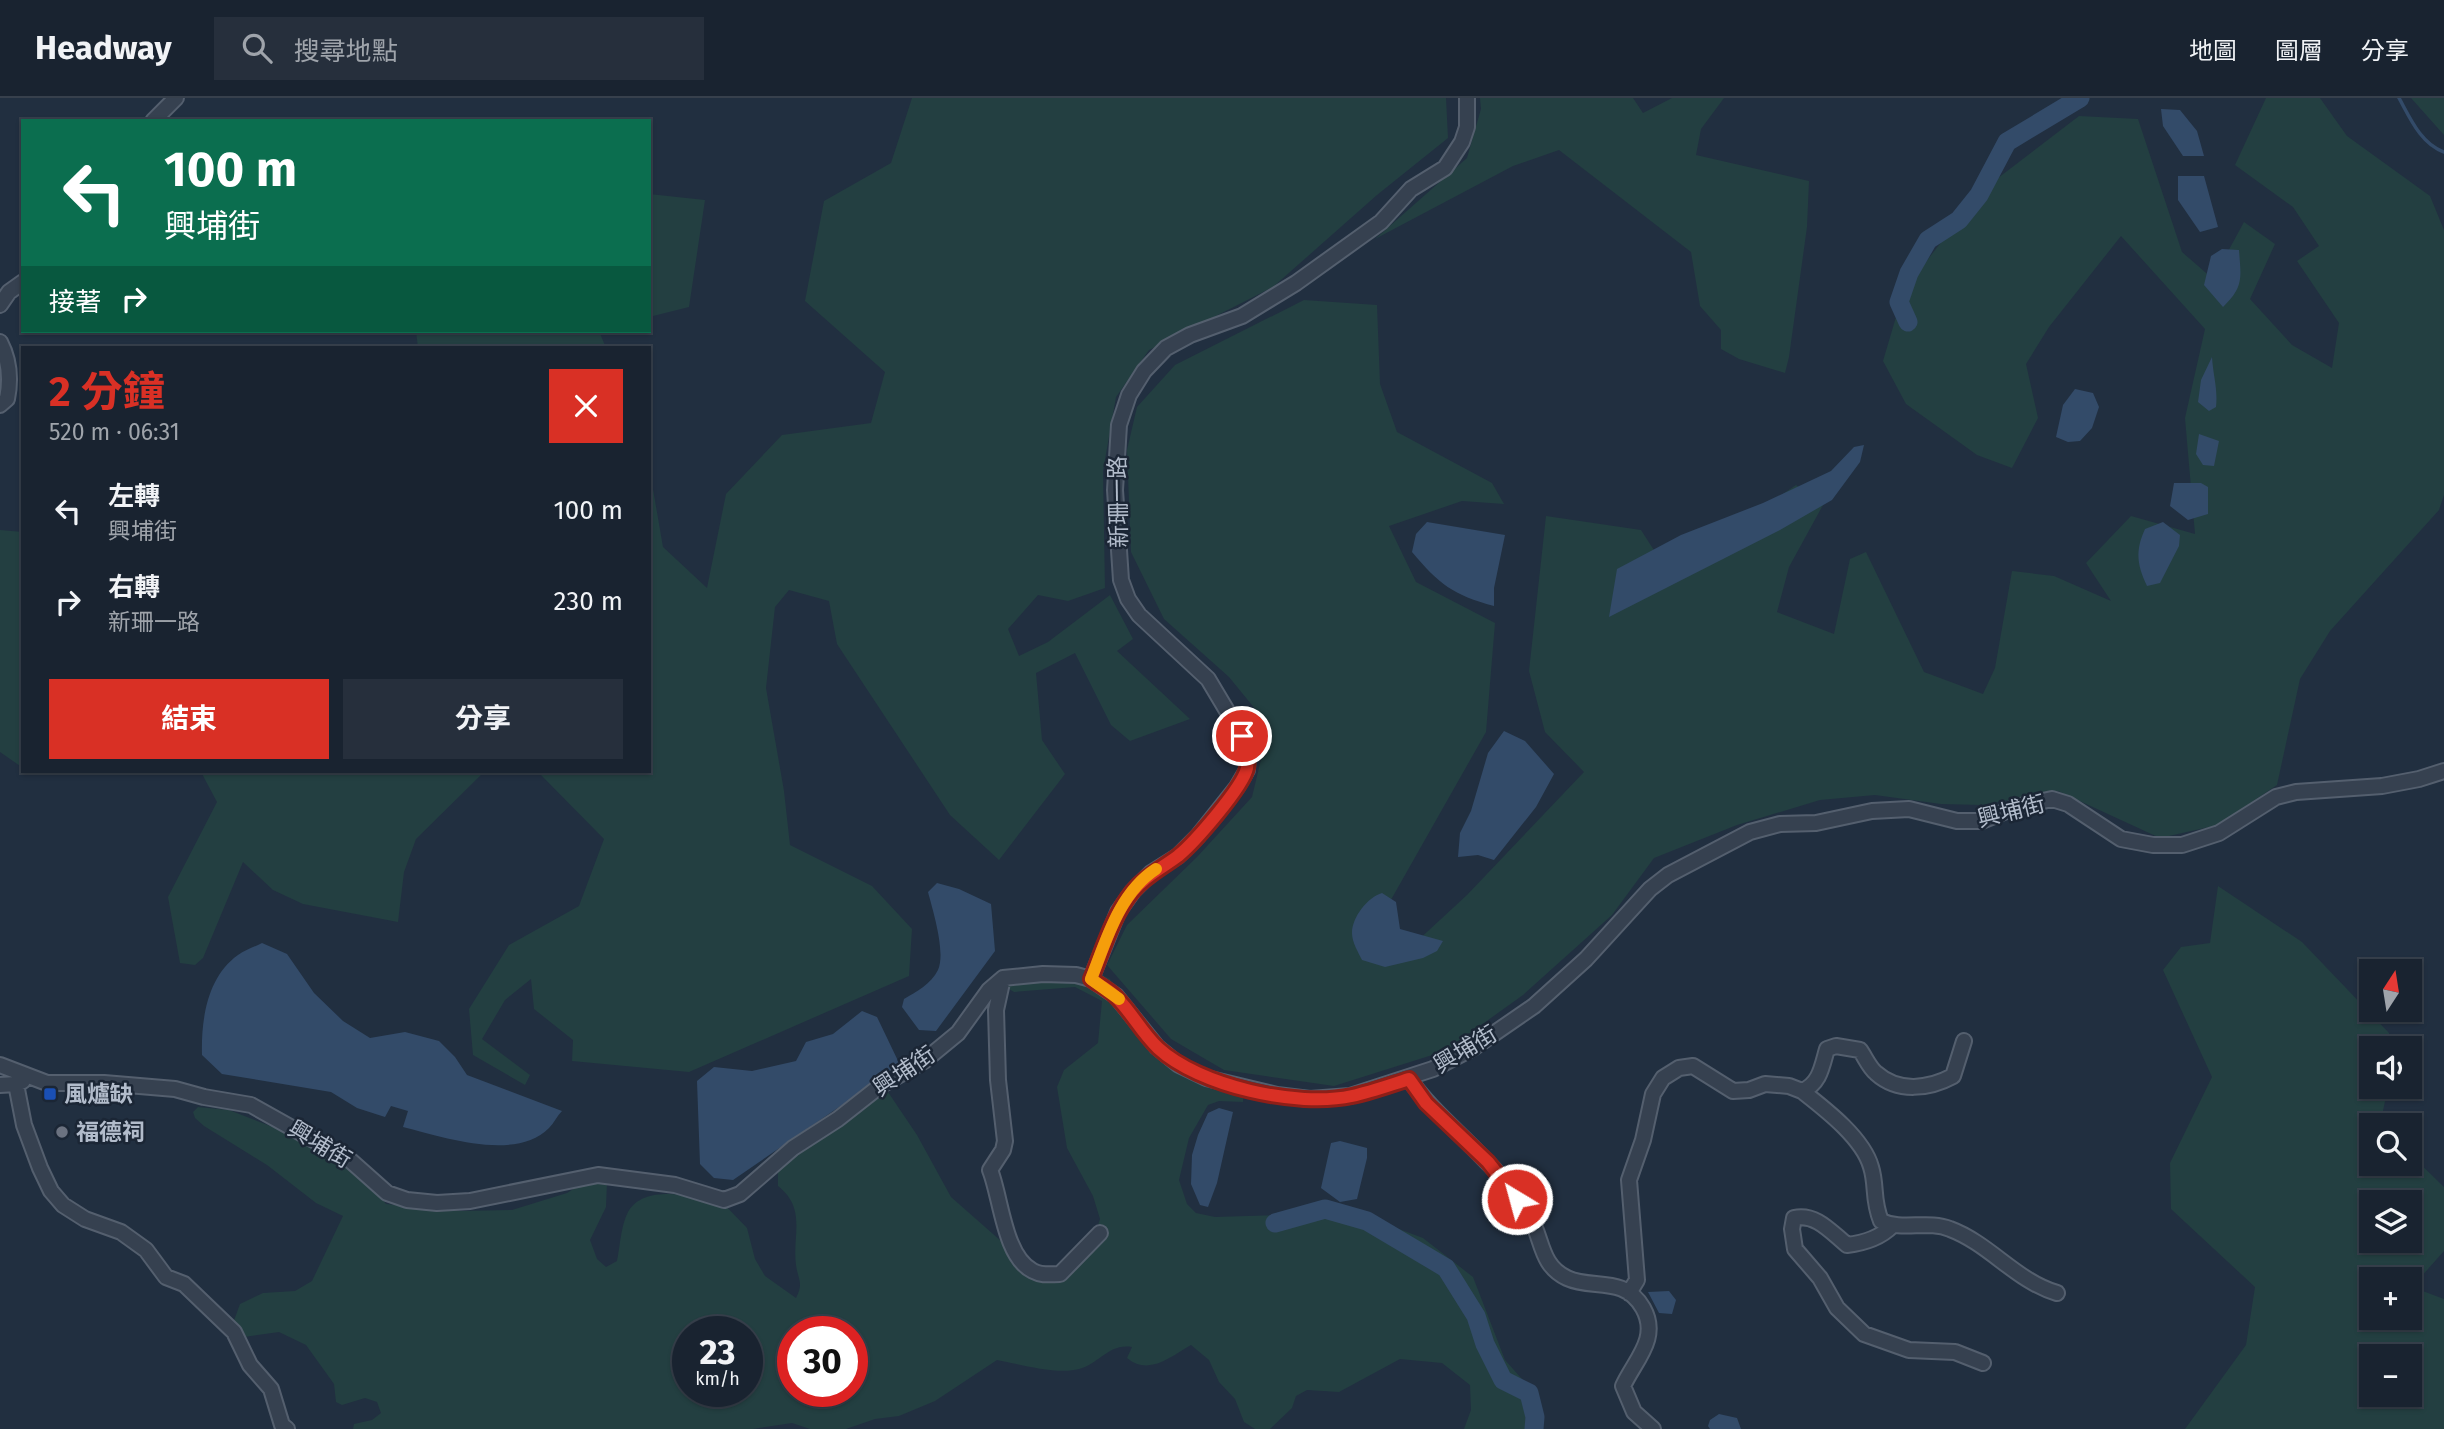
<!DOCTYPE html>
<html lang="zh-TW">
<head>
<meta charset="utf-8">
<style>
  :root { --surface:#192330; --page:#262f3c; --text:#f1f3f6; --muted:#9fa4ab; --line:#37404c; --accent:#d93025 }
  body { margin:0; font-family:"Fira Sans","Noto Sans TC",sans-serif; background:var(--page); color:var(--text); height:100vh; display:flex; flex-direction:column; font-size:26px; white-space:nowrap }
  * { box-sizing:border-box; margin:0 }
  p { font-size:23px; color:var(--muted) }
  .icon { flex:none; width:38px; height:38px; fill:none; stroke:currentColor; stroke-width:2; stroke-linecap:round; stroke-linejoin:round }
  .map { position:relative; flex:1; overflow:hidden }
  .details { position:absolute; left:21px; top:248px; width:630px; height:427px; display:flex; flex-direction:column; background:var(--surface); border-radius:0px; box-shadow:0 2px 5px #0004,0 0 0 2px var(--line) }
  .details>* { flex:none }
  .guide { position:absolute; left:21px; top:21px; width:630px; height:214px; border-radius:0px; box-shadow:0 2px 5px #0004,0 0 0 2px var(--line); background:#0b6e4f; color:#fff; overflow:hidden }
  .needle { width:46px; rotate:12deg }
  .fabs { position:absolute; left:2359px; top:861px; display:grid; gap:14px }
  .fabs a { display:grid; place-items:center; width:63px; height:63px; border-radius:0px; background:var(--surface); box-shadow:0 2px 5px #0004,0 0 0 2px var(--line); font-size:35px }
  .speed { position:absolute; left:672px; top:1218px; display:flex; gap:14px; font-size:35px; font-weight:700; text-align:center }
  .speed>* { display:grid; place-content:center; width:91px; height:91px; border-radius:50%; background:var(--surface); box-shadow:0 2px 5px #0004,0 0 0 2px var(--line); line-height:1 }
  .speed small { font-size:18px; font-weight:400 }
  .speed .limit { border:10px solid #d22; background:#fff; color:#111 }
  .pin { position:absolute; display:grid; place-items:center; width:60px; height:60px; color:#fff; margin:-30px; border:4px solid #fff; border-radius:50%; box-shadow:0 2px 7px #0007 }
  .me { position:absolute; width:77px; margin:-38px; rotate:323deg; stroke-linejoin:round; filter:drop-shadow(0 0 5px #0008) }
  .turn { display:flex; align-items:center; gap:24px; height:147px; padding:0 28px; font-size:32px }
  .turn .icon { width:91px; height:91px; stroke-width:2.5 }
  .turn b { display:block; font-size:49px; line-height:60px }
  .then { display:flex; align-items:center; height:66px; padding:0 28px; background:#0003; gap:14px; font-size:26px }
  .round { display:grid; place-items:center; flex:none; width:74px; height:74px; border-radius:0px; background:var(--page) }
  .head { display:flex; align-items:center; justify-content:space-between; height:119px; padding:0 28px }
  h1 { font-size:42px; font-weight:700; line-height:52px; color:var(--accent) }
  .button { display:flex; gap:14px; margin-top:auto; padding:14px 28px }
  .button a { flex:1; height:80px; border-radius:0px; background:var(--accent); color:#fff; font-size:28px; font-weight:700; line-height:80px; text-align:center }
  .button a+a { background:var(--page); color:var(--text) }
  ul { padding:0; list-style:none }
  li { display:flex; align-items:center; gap:21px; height:91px; padding:0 28px }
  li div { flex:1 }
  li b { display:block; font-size:26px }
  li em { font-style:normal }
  header { display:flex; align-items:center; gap:42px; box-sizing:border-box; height:98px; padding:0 35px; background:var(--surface); border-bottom:2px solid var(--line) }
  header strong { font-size:33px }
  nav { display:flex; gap:38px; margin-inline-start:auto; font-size:24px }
  .search { width:490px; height:63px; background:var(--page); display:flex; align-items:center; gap:18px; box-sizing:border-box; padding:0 24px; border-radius:0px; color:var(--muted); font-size:26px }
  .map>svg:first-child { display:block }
  .green { fill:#233f41; fill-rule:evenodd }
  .water { fill:#334b69 }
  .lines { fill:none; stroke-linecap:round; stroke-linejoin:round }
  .stream { stroke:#334b69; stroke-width:3.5 }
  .river { stroke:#334b69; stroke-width:19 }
  .minor-casing { stroke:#545f6e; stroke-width:18 }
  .minor { stroke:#364150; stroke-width:14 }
  .route-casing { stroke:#8d1f18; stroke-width:18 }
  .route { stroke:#d93025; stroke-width:12 }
  .slow { stroke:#f59e0b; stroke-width:12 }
  .transit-dot { fill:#1a4fb4; stroke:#1b2635; stroke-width:2.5 }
  .worship-dot { fill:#6b7280; stroke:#1b2635; stroke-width:2.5 }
  .labels { text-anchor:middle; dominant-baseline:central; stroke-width:5; stroke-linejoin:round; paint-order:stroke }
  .street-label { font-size:23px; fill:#b2bccb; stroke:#1b2635 }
  .poi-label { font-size:23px; font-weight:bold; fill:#b2bccb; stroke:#1b2635; text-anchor:start }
</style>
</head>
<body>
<header>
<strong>Headway</strong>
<div class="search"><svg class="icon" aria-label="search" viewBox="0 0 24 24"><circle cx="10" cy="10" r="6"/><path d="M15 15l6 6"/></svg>搜尋地點</div>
<nav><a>地圖</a><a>圖層</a><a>分享</a></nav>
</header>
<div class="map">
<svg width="2444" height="1331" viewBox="0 0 2444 1331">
  <rect width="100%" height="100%" fill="#212f40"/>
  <path class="green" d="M 912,0 L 1446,0 L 1448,40 L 1377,97 L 1273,189 L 1149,252 L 1116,299 L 1103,373 L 1105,490 L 1068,503 L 1038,497 L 1008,531 L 1019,558 L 1048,544 L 1110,497 L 1133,541 L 1117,553 L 1190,621 L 1130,643 L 1111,627 L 1075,555 L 1036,575 L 1042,642 L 1065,676 L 999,762 L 950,717 L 837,546 L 829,503 L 789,492 L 775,509 L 766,590 L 784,693 L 790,747 L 872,788 L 912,831 L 909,878 L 689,974 L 572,963 L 573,942 L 534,911 L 531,881 L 505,902 L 482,941 L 530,977 L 525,987 L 473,957 L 469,911 L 509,847 L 579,808 L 604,741 L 539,675 L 533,674 L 649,674 L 649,368 L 663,449 L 707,490 L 726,396 L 782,337 L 871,325 L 885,274 L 805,203 L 824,103 L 891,65 Z
    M 1480,0 L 1633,0 L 1643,15 L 1672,0 L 1724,0 L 1701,31 L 1696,57 L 1809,83 L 1807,129 L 1789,259 L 1785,275 L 1739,261 L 1721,251 L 1721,232 L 1700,208 L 1691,154 L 1559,52 L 1513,68 L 1375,141 L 1467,60 L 1481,11 Z
    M 2266,0 L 2320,0 L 2347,38 L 2430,98 L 2444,132 L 2444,397 L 2439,412 L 2330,533 L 2300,581 L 2277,687 L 2218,727 L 2160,740 L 2058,693 L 1982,707 L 1941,706 L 1875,697 L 1820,702 L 1737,727 L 1654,760 L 1612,817 L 1523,897 L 1445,953 L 1334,988 L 1224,972 L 1171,941 L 1107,867 L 1127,827 L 1197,759 L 1252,699 L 1269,628 L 1229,579 L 1164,521 L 1131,454 L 1127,352 L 1137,309 L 1175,267 L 1304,202 L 1377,207 L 1380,286 L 1397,334 L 1492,385 L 1504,406 L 1462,403 L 1389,428 L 1416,484 L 1495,525 L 1486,634 L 1375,830 L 1401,858 L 1467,797 L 1584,674 L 1545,634 L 1529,573 L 1546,418 L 1641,432 L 1668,474 L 1796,387 L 1823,407 L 1789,469 L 1777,514 L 1834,536 L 1850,461 L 1866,454 L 1924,574 L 1983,596 L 1995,570 L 2012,473 L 2054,478 L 2111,503 L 2086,465 L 2131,418 L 2195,436 L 2185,320 L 2205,231 L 2121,138 L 2049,229 L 2026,266 L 2038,320 L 2012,370 L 1977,357 L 1906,306 L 1883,263 L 1904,192 L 1981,93 L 2079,18 L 2138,21 L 2182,154 L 2213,181 L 2244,124 L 2275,146 L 2250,201 L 2292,247 L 2332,270 L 2339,225 L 2297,163 L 2319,148 L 2293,109 L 2235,67 Z
    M 2411,0 L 2444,0 L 2444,37 Z
    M 649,96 L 705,102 L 689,209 L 649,219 Z
    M 416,233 L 599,233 L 606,250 L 418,250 Z
    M 0,432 L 23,434 L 23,670 L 0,654 Z
    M 201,674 L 484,674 L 416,741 L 404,774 L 398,824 L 303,806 L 273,792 L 243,764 L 203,860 L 195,867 L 180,865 L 168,799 L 217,704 Z
    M 2218,788 L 2302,844 L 2389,935 L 2391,950 L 2371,950 L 2371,989 L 2388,989 L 2380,1027 L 2371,1027 L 2371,1066 L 2410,1066 L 2410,1056 L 2444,1089 L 2444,1153 L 2412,1189 L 2444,1201 L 2444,1331 L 2185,1331 L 2246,1247 L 2255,1189 L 2171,1111 L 2170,1065 L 2212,979 L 2163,872 L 2181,849 L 2210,845 ZM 2371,1104 L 2410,1104 L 2410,1143 L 2371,1143 ZM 2410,1181 L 2410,1220 L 2371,1220 L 2371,1181 ZM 2410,1258 L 2410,1297 L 2371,1297 L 2371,1258 Z
    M 1017,870 L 1088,870 L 1110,881 L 1128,915 L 1179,963 L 1243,993 L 1243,1004 L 1219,1003 L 1208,1007 L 1189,1040 L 1179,1082 L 1187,1106 L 1196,1115 L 1215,1119 L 1337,1115 L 1375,1122 L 1423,1140 L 1473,1179 L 1505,1262 L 1531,1291 L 1537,1315 L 1535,1331 L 1464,1331 L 1471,1312 L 1470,1287 L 1442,1265 L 1400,1261 L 1339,1294 L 1307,1292 L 1296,1298 L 1292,1310 L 1270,1331 L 1255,1331 L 1244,1324 L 1235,1301 L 1219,1284 L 1209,1262 L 1191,1247 C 1170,1259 1149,1278 1127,1260 L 1132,1249 C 1109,1245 1099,1266 1079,1271 C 1057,1277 1019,1266 997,1262 L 935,1303 L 899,1318 L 875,1321 L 846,1331 L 810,1331 L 792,1325 L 753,1331 L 353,1331 L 354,1326 L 372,1322 L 381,1315 L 377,1304 L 365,1300 L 342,1307 L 336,1304 L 334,1286 L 306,1247 L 279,1234 L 244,1239 L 232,1228 L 240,1206 L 263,1195 L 295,1193 L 312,1183 L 343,1118 L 316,1105 L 267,1067 L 204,1028 L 195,1020 L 193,1014 L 198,1009 L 229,1012 L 319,1047 L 374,1091 L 386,1106 L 461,1113 L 512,1112 L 567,1095 L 588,1082 L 607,1084 L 606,1109 L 590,1142 L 597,1161 L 606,1169 L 617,1163 C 620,1148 621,1127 628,1114 C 644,1085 694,1099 720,1102 L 747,1130 L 755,1161 L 765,1178 L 796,1200 C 804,1185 798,1182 796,1167 C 792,1137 807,1111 778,1088 L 778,1070 L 882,992 L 888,994 L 917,1037 L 951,1099 L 1027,1166 L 1044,1176 L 1088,1157 L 1100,1121 L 1093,1098 L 1067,1050 L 1057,989 L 1064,972 L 1098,945 L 1102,903 L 1075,889 L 1014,894 L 1004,888 L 1003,882 ZM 688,1234 L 747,1234 L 747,1293 L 688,1293 ZM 793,1234 L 852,1234 L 852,1293 L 793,1293 Z"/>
  <path class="water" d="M 2161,11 L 2180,12 L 2197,33 L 2204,58 L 2183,58 L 2163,28 Z
    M 2178,78 L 2204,78 L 2218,129 L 2200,134 L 2178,102 Z
    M 2222,151 L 2239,152 C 2241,180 2244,189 2223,209 L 2204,187 L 2211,158 Z
    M 2212,259 C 2213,277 2218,291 2216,309 L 2209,313 L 2198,304 L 2201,282 Z
    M 2075,291 L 2093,295 L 2099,309 L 2092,330 L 2080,343 L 2068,344 L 2056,339 L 2063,307 Z
    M 2199,336 L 2219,343 L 2214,368 L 2203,367 L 2196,356 Z
    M 1864,347 L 1860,364 L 1832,402 L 1780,432 L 1609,519 L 1617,471 L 1681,437 L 1763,405 L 1831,373 L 1854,349 Z
    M 2174,385 L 2201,385 L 2208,389 L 2208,416 L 2188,422 L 2170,408 Z
    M 1427,424 L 1505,437 L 1494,490 L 1494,508 C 1453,497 1439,486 1412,454 L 1416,436 Z
    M 2163,424 L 2180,437 L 2179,448 L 2160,485 L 2147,488 C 2137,467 2135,453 2145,431 Z
    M 1504,633 L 1525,643 L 1554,676 L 1536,709 L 1494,762 L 1478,757 L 1458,759 L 1460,735 L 1471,713 L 1488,655 Z
    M 937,785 L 959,791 L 991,806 L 995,853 L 936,933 L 919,932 L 902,909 L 904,901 C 916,894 931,886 938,872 C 946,854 933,813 928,794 Z
    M 1382,795 L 1396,804 L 1400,831 L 1443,843 L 1437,853 L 1423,860 L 1385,869 L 1362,862 C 1358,854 1352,844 1352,835 C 1352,819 1368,799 1382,795 Z
    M 262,845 L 287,856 L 314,895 L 343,923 L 370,940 L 405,934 L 439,943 L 455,959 L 467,977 L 562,1013 C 557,1018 554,1025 549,1030 C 515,1064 443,1039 403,1029 L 408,1013 L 391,1008 L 385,1019 L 357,1010 L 331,994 L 222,976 L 202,957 C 201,922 207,879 238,857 C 245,852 254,849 262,845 Z
    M 862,913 L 877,919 L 900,967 L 733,1082 L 714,1080 L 700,1066 L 697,983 L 714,969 L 752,973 L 796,963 L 806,944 L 833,936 Z
    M 1219,1010 L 1233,1014 L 1217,1085 L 1208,1109 L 1200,1107 L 1191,1086 L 1192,1057 L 1198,1037 L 1208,1015 Z
    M 1340,1043 L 1367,1050 L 1367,1060 L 1357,1101 L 1340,1104 L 1321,1090 L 1331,1045 Z
    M 1669,1193 L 1676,1202 L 1672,1216 L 1659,1215 L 1648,1194 Z
    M 1719,1316 L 1737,1320 L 1741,1331 L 1710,1331 L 1708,1328 L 1710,1322 Z"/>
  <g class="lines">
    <path class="stream" d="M 2399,0 C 2410,20 2421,46 2444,54"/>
    <path class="river" d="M 1908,224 L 1899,204 L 1909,175 L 1928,142 L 1959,122 L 1979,97 L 2007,44 L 2080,0
      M 1275,1125 L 1325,1111 L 1367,1123 L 1446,1170 L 1476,1218 L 1485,1246 L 1503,1282 L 1529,1295 L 1535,1319 L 1534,1331"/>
    <g class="minor-casing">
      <path id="minor" d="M 153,23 L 176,0
        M 0,207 L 9,194 L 23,184
        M 0,244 C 10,263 11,281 7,301 L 0,307
        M 1003,880 L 996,912 L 998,982 L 1005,1043 L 1003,1052 L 990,1072 C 1001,1099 1004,1159 1033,1173 C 1042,1178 1051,1176 1060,1176 L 1100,1135
        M 1091,881 L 1118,814 L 1133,793 L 1151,775 L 1178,758 L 1198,738 L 1237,689 L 1247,672 L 1248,654 L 1242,638 L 1208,581 L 1139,517 L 1128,501 L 1121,482 L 1115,392 L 1119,327 L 1129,297 L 1144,273 L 1166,250 L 1190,237 L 1242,218 L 1296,185 L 1381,124 L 1411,91 L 1445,70 L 1462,44 L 1467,29 L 1467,0
        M 0,967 L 47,985 L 104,985 L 175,991 L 204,999 L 251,1007 L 351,1063 L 387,1095 L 407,1102 L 437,1105 L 470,1103 L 598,1077 L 675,1087 L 724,1102 L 740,1096 L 793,1050 L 838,1021 L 880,988 L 924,963 L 958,935 L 989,892 L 1003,880 L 1043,876 L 1076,877 L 1091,881 L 1116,898 L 1157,949 L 1179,967 L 1206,980 L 1277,997 L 1310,1001 L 1350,998 L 1433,971 L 1473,950 L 1534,908 L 1586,861 L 1650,791 L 1668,777 L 1750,734 L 1780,726 L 1816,725 L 1872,713 L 1909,711 L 1957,723 L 1982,723 L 2016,709 L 2052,701 L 2068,706 L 2121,741 L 2153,747 L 2182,747 L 2219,735 L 2276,699 L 2296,694 L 2382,688 L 2419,681 L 2444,673
        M 1409,981 C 1431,1012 1460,1035 1486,1063 C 1502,1078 1517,1099 1529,1118 C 1543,1139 1539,1167 1567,1180 C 1592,1192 1624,1177 1643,1210 C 1660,1240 1635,1262 1623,1288 L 1634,1314 L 1653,1331
        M 16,986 L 24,1027 L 40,1070 L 51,1093 L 63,1107 L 85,1121 L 121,1134 L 146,1152 L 166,1179 L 184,1186 L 234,1234 L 250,1267 L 271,1291 L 282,1327 L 287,1331
        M 0,987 L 16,986 L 23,983
        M 1802,993 C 1825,1011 1863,1040 1871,1069 C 1877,1088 1872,1101 1881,1123 C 1902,1133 1928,1122 1950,1131 C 1990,1146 2016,1183 2057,1195
        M 1892,1128 C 1880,1140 1864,1145 1847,1147 C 1831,1134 1816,1115 1794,1120 L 1792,1131 L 1795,1151 L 1820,1180 L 1837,1210 L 1864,1236 L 1909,1252 L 1955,1254 L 1983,1265
        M 1629,1195 L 1637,1182 L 1629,1082 L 1643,1042 L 1653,996 L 1663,980 L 1679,970 L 1693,968 L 1733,993 L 1749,992 L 1765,986 L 1789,988 L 1802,993 C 1820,986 1822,968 1827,951 L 1836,948 L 1860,952 C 1865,959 1869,969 1876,975 C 1898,995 1929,991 1953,978 L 1964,943"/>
    </g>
    <use href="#minor" class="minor"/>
  </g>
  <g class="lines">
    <g class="route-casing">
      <path id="route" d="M 1242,638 C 1246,649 1249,658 1247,670 C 1243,689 1194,745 1178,758 C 1162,770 1145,778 1132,794 C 1112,819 1103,852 1091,881 C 1099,887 1110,892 1117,900 C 1132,915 1142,935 1158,950 C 1199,988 1297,1010 1352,998 C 1371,994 1390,987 1409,981 L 1426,1005 L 1488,1064 L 1517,1101"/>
    </g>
    <use href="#route" class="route"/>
    <path class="slow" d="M 1119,901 L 1091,881 C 1106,843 1119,795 1156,771"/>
  </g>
  <rect class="transit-dot" x="43" y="989" width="14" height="14" rx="3.5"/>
  <circle class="worship-dot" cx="62" cy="1034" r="7"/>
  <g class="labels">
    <g class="street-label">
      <text transform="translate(1118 404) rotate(-91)">新珊一路</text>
      <text transform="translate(2011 713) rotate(-14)">興埔街</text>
      <text transform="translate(1465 951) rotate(-31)">興埔街</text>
      <text transform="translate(904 973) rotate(-34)">興埔街</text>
      <text transform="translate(320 1046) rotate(31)">興埔街</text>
    </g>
    <g class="poi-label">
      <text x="64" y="996">風爐缺</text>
      <text x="76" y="1034">福德祠</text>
    </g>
  </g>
</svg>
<div class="fabs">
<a><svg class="needle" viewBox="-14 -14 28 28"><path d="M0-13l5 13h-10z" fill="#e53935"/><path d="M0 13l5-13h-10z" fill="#9fa4ab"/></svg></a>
<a><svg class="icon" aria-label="sound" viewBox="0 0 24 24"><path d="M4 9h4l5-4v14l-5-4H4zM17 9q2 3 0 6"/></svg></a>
<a><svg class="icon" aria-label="search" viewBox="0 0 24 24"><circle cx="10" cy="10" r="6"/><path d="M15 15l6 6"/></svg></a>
<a><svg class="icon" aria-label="layers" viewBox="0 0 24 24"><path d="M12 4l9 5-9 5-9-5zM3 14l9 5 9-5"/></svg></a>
<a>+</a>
<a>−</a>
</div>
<div class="speed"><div>23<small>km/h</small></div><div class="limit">30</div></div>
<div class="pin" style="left:1242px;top:638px;background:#d93025"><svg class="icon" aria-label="arrive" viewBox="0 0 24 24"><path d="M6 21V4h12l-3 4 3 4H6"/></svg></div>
<svg class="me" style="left:1517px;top:1101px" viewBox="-20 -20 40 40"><circle r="17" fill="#d93025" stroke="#fff" stroke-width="3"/><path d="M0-11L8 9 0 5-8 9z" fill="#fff"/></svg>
<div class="guide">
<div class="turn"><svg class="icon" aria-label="left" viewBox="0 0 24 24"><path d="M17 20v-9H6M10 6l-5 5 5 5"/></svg><div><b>100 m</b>興埔街</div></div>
<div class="then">接著<svg class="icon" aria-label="right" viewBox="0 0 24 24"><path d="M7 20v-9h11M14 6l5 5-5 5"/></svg></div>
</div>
<section class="details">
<div class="head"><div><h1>2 分鐘</h1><p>520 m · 06:31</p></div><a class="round" style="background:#d93025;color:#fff"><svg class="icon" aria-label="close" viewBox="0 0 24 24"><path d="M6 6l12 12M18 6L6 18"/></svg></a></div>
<ul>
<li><svg class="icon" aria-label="left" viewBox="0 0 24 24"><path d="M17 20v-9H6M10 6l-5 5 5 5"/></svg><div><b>左轉</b><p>興埔街</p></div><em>100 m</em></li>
<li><svg class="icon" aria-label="right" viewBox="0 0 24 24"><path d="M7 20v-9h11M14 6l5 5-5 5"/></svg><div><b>右轉</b><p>新珊一路</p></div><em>230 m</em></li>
</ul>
<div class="button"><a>結束</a><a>分享</a></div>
</section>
</div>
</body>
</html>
